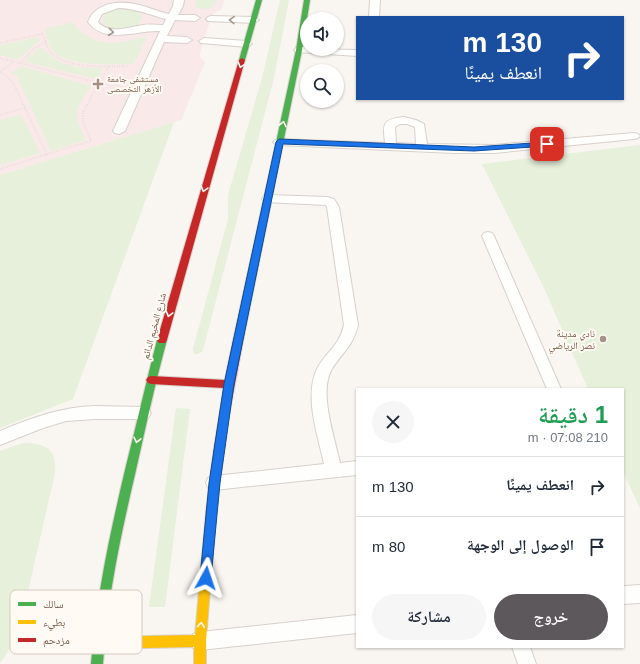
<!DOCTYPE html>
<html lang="ar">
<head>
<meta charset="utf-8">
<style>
  :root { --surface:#fff; --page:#f6f6f7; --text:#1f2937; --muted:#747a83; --line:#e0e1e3; --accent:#5c585b }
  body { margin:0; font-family:Arial,"Noto Naskh Arabic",sans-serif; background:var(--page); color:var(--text); direction:rtl; height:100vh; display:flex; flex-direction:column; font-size:15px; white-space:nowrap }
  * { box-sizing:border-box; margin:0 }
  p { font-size:13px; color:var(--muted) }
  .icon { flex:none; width:22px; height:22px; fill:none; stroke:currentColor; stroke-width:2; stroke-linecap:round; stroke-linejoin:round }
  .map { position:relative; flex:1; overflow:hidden; direction:ltr }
  .drawer { position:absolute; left:356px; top:388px; width:268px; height:260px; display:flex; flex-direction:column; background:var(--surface); border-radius:0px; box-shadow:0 1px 3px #0004; direction:rtl }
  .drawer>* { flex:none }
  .hud { position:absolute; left:356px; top:16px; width:268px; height:84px; border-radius:0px; box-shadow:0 1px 3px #0004; direction:rtl; background:#1a4fa0; color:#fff; overflow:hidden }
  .controls { position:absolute; left:300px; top:12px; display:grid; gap:8px }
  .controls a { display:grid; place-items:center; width:44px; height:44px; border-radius:50%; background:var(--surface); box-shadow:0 1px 3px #0004; font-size:20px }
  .pin { position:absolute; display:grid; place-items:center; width:34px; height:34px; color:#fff; margin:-17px; border-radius:8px; box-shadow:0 2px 6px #0006 }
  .me { position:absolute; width:44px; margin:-22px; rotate:5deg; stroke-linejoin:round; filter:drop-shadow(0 0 3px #0008) }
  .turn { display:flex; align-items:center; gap:14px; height:84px; padding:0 16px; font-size:18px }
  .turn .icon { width:52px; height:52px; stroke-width:2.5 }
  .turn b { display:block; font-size:28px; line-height:34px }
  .round { display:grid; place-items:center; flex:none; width:42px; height:42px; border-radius:21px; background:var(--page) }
  .summary { display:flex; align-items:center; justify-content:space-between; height:68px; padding:0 16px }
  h1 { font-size:24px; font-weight:600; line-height:30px; color:#1e9e55 }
  .cta { display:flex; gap:8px; margin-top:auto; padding:8px 16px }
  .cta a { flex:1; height:46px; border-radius:24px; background:var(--accent); color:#fff; font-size:16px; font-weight:600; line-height:46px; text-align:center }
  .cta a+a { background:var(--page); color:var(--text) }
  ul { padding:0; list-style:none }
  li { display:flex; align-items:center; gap:12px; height:60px; padding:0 16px; border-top:1px solid var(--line) }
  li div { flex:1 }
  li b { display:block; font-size:15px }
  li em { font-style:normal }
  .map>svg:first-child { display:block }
  .medical { fill:#fae9e9 }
  .green { fill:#e7f0db }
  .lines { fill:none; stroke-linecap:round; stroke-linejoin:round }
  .lane-casing { stroke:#d7d1cb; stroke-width:2 }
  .fast-casing { stroke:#dad1cc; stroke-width:2 }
  .slow-casing { stroke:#dad1cc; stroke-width:2 }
  .jam-casing { stroke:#dad1cc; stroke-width:2 }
  .path { stroke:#dcd5d0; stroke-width:2; stroke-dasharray:0.5 2; stroke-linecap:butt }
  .lane { fill:#fefefd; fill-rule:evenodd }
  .fast { fill:#4caf50; fill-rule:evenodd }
  .slow { fill:#ffc107; fill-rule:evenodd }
  .jam { fill:#c62828; fill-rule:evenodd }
  .oneway { stroke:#a8958b }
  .oneway2 { stroke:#fffaf3 }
  .route { fill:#1a73e8; stroke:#114b97 }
  .poi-dot { fill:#a69286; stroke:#fffaf3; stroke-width:1.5 }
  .labels { text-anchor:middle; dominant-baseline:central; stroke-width:4; stroke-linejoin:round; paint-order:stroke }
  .far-poi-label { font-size:9px; fill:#7a5c4d; stroke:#fffaf3; text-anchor:start }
  .street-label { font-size:10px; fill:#7a5c4d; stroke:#fffaf3 }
  .poi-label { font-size:10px; fill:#7a5c4d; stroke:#fffaf3; text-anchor:end }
  .key { fill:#fffaf3; stroke:#d7cbc1; stroke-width:1 }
  .key-label { font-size:11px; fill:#7a5c4d }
</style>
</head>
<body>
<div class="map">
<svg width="640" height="664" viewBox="0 0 640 664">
  <rect width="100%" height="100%" fill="#f9f5f0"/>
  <path class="medical" d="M 0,0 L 224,0 L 221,10 L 212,14 L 199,57 L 205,62 L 181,120 L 0,175 Z"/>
  <path class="green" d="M 195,0 L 216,0 L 215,5 L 208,9 L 196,8 Z
    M 280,0 L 289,0 L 274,78 L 203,350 L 202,352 L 197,354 L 194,354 L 193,349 L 228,219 L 228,195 L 262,78 Z
    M 119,9 C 128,8 136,8 142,16 C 141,32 112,32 103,24 C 100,14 111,11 119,9 Z
    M 72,22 C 93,48 114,45 143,37 L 146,38 L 134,64 C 113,64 66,68 52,50 C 48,44 47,36 45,29 Z
    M 38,37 L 40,41 L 30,48 L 18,60 L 0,55 L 0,45 Z
    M 42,47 C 58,67 79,68 103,68 L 97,79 L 25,62 L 30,55 Z
    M 21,66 L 91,86 C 75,111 72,112 86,140 L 51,151 L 16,74 L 13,75 L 11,73 Z
    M 21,114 L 40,153 L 0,165 L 0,120 Z
    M 174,122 L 73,399 L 0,428 L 0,175 Z
    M 640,145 L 640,508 L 623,472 L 623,389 L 588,389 L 544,288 L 482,164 Z
    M 176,408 L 190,409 L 165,607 L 149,607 Z
    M 23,443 C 46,443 57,449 55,473 L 22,618 C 17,635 11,649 0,663 L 0,451 Z"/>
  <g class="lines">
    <g class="lane-casing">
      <path id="lane" d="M 174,0 L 184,0 L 183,6 L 178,15 L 195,15 L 200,18 L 195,21 L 175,20 L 167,36 L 187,37 L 192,40 L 187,43 L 164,42 L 125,131 L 119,134 L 115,133 L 113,131 L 160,31 C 136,30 105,45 88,22 C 95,2 121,0 139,5 C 149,7 158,12 169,14 L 173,6 ZM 118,8 C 135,8 150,15 166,19 L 163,25 C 156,25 150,24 143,25 C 129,27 109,35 98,22 L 102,14 Z
        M 370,0 L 380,0 L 379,17 L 369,17 Z
        M 211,16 L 254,17 L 259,20 L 254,23 L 208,21 L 206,19 L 208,17 Z
        M 204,38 L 247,41 L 252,44 L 247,47 L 201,43 L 199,41 Z
        M 299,47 L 307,47 L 307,49 L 357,50 L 357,56 L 296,52 L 294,50 L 296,48 Z
        M 404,117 L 416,120 L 424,124 L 427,144 L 494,145 L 634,133 L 638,134 L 640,136 L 638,138 L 634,139 L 494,153 L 454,153 L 279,145 L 275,144 L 273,142 L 275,140 L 279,139 L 385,143 C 383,124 382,119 404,117 ZM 400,124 L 407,124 L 415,127 L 416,144 L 396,143 L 395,127 Z
        M 268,195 L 327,197 L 334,199 L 339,207 L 358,325 C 353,347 342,352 332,369 C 318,392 335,438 340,463 L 357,461 L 357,475 L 214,490 L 208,488 L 206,483 L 208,478 L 214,476 L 324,464 C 318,435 303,395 318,367 C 328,350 339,346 344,325 L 327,207 L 326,205 L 264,202 L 262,199 L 264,196 Z
        M 488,232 L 492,233 L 494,236 L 561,389 L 547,389 L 482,236 L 484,233 Z
        M 95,406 L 143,407 L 148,408 L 151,413 L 148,418 L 143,419 L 95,419 L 66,421 L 43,428 L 0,445 L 0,431 C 31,418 61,407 95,406 Z
        M 640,585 L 640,603 L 623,604 L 623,586 Z
        M 357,615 L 357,633 L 200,650 L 193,648 L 191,641 L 193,634 L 200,632 Z
        M 512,647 L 530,647 L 536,664 L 518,664 Z"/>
    </g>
    <g class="fast-casing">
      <path id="fast" d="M 256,0 L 262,0 L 245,60 L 242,62 L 239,60 Z
        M 304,0 L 310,0 L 302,50 L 243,341 L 241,344 L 235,344 L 233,341 L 296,50 Z
        M 162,336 L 165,337 L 167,340 C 155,383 146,426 136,470 C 121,534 107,598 103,664 L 91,664 C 96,598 110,534 125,470 C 136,426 146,383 157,340 L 159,337 Z"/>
    </g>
    <g class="slow-casing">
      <path id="slow" d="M 211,508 L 215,509 L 216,513 L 206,641 L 206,664 L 194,664 L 194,647 L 98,649 L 94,647 L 92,643 L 94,639 L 98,637 L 195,635 L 206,513 L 207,509 Z"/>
    </g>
    <g class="jam-casing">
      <path id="jam" d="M 242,58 L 245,60 L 167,340 L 165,343 L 159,343 L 157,340 L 239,60 Z
        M 238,337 L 241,338 L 243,341 L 227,426 L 216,513 L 215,517 L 211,518 L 207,517 L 206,513 L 214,448 L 224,388 L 151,384 L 148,383 L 146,380 L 148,377 L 151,376 L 225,380 L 233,341 L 235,338 Z"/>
    </g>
    <path class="path" d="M 0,43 L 42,34 C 46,39 46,46 50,51 C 65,70 106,66 128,66
      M 0,58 L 99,83
      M 21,63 L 31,51 L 46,41
      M 0,72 L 13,62
      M 1,72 L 12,81 L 47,154 L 91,141 L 83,122 L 83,112 L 109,66
      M 0,115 L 25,108
      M 0,169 L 47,154"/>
    <use href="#lane" class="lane"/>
    <use href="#fast" class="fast"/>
    <use href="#slow" class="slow"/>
    <use href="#jam" class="jam"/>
  </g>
  <defs><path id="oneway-chevron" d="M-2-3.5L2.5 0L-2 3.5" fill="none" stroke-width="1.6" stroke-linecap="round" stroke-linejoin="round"/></defs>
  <g class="oneway">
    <use href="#oneway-chevron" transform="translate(232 20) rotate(-178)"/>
    <use href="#oneway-chevron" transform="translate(111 32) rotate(6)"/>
  </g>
  <g class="oneway2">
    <use href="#oneway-chevron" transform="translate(241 65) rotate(106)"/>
    <use href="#oneway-chevron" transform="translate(283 124) rotate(-78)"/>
    <use href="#oneway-chevron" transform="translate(204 189) rotate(106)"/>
    <use href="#oneway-chevron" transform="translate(169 314) rotate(105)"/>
    <use href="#oneway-chevron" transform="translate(137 440) rotate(103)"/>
    <use href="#oneway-chevron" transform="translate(201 625) rotate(-85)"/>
  </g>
  <path class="route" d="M 279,139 L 474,147 L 547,142 L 551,144 L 547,146 L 474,151 L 283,144 L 234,384 L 220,483 L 211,578 L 210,582 L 206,584 L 202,582 L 200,578 L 209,483 L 224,384 L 276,142 Z"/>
  <g class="poi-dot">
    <path d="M96 78h4v4h4v4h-4v4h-4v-4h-4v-4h4z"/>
    <circle cx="603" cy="339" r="4"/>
  </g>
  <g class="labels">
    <g class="far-poi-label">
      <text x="107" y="79">مستشفى جامعة<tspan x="107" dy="10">الأزهر التخصصى</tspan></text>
    </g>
    <g class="street-label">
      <text transform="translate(154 326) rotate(-75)">شارع المخيم الدائم</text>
    </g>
    <g class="poi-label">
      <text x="595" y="333">نادي مدينة<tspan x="595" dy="12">نصر الرياضي</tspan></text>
    </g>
  </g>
  <rect x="10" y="590" width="132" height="64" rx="6" class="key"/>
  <rect x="18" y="602" width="18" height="4" fill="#4caf50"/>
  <rect x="18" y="620" width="18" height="4" fill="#ffc107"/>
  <rect x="18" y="638" width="18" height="4" fill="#c62828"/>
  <g class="key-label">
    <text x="43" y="608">سالك</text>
    <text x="43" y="626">بطيء</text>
    <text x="43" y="644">مزدحم</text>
  </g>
</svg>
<div class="controls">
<a><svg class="icon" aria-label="sound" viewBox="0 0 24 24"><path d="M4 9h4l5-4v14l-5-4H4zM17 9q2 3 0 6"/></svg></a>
<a><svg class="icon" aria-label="search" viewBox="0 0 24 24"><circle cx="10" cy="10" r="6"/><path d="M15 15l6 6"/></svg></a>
</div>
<div class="pin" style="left:547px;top:144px;background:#d93025"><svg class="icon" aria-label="arrive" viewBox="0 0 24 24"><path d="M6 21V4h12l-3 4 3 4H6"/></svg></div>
<svg class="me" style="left:206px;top:578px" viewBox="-20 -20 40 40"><path d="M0-17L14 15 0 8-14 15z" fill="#1a73e8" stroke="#fff" stroke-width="4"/></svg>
<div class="hud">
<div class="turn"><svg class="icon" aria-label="right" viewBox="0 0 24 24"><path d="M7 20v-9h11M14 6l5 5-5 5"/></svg><div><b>130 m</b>انعطف يمينًا</div></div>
</div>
<section class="drawer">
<div class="summary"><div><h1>1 دقيقة</h1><p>210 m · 07:08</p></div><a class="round"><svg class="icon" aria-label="close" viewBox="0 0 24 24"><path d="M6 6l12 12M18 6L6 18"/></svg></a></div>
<ul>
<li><svg class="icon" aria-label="right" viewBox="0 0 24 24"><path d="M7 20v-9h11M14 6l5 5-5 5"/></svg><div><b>انعطف يمينًا</b></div><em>130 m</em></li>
<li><svg class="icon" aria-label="arrive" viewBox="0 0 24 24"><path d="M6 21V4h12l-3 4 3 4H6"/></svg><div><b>الوصول إلى الوجهة</b></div><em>80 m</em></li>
</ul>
<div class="cta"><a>خروج</a><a>مشاركة</a></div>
</section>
</div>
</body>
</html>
